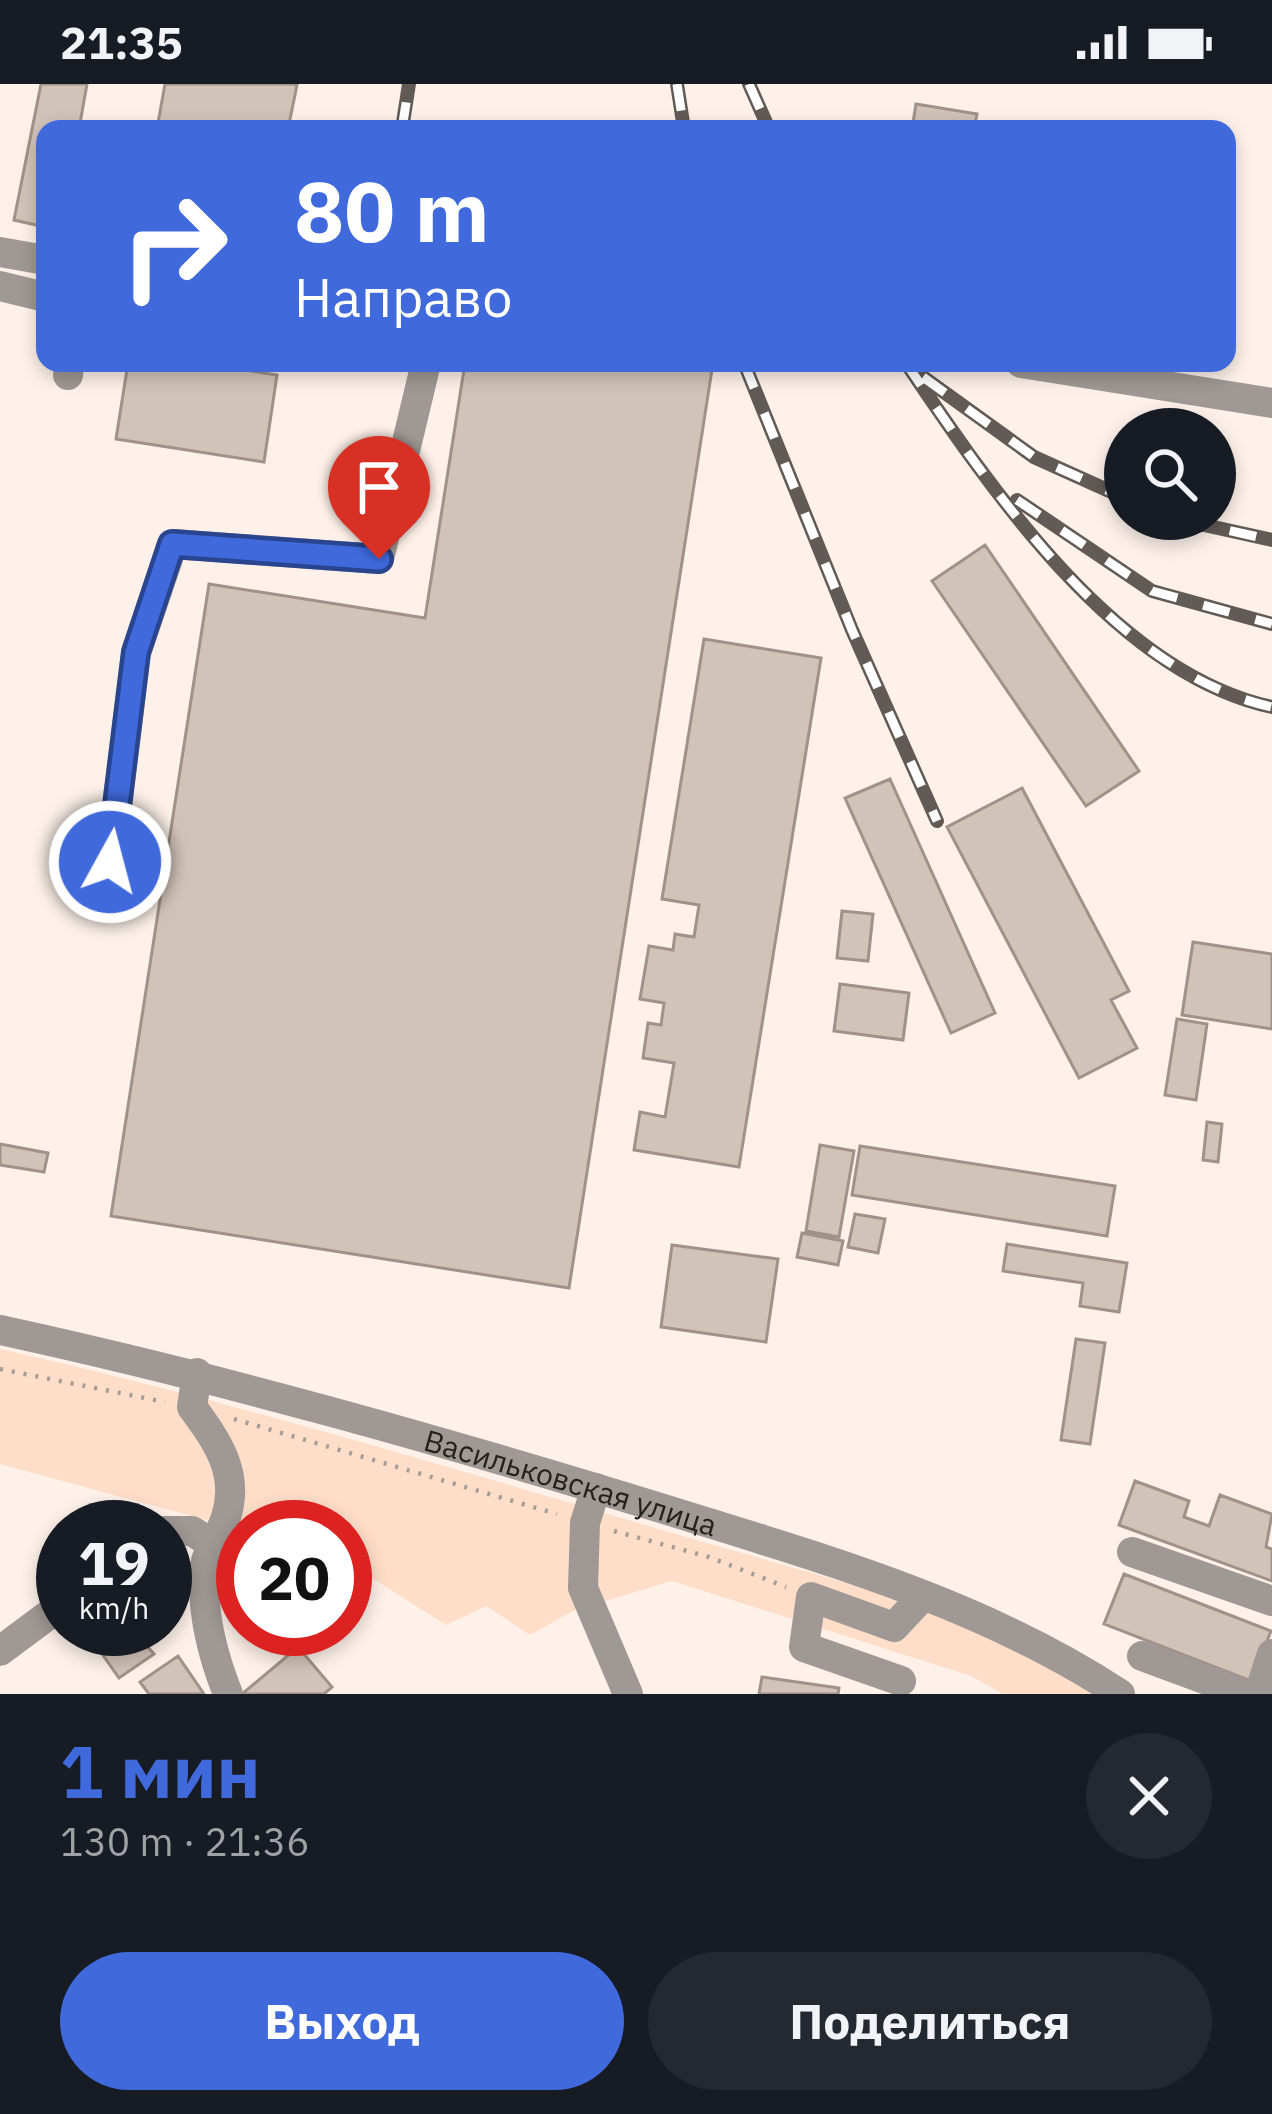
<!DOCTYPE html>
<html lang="ru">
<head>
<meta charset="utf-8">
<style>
  :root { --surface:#171b24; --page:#242831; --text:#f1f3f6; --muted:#9ea1a6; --accent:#406adc }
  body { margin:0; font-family:"IBM Plex Sans",sans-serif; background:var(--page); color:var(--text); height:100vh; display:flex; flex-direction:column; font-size:45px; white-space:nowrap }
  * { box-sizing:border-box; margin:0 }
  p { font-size:39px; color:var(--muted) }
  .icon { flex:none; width:66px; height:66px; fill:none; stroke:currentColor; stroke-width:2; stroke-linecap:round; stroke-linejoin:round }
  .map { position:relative; height:1610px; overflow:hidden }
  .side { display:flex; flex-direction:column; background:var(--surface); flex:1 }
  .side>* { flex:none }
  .top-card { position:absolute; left:36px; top:36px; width:1200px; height:252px; border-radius:24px; box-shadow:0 6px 18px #0003; background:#406adc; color:#fff; overflow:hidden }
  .controls { position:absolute; left:1104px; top:324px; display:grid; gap:24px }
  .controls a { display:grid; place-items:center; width:132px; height:132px; border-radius:50%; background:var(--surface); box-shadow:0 6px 18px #0003; font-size:60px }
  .speed { position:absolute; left:36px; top:1416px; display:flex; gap:24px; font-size:60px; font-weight:700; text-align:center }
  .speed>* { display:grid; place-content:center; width:156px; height:156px; border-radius:50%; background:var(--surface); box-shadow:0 6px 18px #0003; line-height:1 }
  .speed small { font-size:30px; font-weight:400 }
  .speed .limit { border:18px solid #d22; background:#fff; color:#111 }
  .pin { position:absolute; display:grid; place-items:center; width:102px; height:102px; color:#fff; margin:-123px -51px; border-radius:50% 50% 50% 0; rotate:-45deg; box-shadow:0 0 12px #0007 }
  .pin .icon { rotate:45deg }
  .me { position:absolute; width:132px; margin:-66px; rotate:7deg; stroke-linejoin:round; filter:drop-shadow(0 0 9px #0008) }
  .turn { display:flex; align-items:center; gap:42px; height:252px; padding:0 60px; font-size:54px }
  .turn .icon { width:156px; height:156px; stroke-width:2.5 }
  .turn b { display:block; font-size:84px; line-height:102px }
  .round { display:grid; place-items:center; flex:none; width:126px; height:126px; border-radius:63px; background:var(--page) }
  .head { display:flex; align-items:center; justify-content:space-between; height:204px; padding:0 60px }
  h1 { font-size:72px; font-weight:700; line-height:90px; color:var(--accent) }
  .cta { display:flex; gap:24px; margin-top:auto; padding:24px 60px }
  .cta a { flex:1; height:138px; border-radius:72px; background:var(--accent); color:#fff; font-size:48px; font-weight:700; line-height:138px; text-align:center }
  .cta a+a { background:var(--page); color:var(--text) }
  .status { display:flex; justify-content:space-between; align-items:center; height:84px; padding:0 60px; background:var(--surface); direction:ltr }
  .status svg { height:33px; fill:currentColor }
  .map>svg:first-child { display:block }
  .green { fill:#fedec9 }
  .building { fill:#d2c3b9; stroke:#a09288; stroke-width:3 }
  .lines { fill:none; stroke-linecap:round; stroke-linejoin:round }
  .path { stroke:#a59c96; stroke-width:4.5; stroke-dasharray:3 9; stroke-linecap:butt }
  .minor { stroke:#9f9894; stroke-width:30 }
  .rail-casing { stroke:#615a55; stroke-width:14 }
  .rail { stroke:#fff; stroke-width:9; stroke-dasharray:27; stroke-linecap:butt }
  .route-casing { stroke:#2a458f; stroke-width:30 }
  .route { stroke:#406adc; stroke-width:21 }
  .labels { text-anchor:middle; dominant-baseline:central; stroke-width:9; stroke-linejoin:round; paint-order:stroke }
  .street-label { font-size:30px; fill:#25201c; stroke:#fff }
</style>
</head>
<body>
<div class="status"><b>21:35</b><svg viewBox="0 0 49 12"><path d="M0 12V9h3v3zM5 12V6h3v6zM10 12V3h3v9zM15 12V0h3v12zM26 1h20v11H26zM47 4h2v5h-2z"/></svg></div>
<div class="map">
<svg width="1272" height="1610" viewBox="0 0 1272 1610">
  <rect width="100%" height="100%" fill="#fdf1e9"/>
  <path class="green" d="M 0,1265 C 229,1316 452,1384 676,1450 C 813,1491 984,1528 1101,1610 L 1003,1610 L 971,1592 L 672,1497 L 575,1526 L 530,1551 L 486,1522 L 446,1541 L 345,1477 L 345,1443 L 243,1446 L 0,1380 Z"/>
  <path class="building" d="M 41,0 L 87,0 L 79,45 L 45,45 L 45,143 L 14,136 Z
    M 165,0 L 291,0 L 297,1 L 288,45 L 157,45 Z
    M 916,20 L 977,30 L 974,45 L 912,45 Z
    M 128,279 L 199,279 L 277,291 L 264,378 L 116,355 Z
    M 465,279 L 713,279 L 569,1204 L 111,1132 L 209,500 L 425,534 Z
    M 985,461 L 1139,687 L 1086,722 L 932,497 Z
    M 704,555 L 821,574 L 739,1083 L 634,1066 L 640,1028 L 665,1033 L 674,979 L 643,974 L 648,939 L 661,941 L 664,919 L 640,915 L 649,862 L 673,866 L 675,850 L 694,853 L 699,821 L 662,815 Z
    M 890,695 L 995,929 L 951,949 L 845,714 Z
    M 1022,704 L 1129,907 L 1111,916 L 1137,964 L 1079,994 L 947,743 Z
    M 842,827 L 873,830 L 868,877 L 837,874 Z
    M 1193,858 L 1272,870 L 1272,945 L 1182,931 Z
    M 840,900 L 909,909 L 903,956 L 834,947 Z
    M 1177,935 L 1207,940 L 1196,1016 L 1165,1011 Z
    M 1207,1038 L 1222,1040 L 1218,1078 L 1203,1076 Z
    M 0,1060 L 48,1069 L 44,1088 L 0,1081 Z
    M 820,1061 L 854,1067 L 839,1153 L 806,1147 Z
    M 860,1062 L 1115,1102 L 1107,1152 L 852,1111 Z
    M 855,1130 L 885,1135 L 878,1169 L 848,1163 Z
    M 802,1149 L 843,1157 L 838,1181 L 797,1173 Z
    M 1007,1160 L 1127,1179 L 1119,1228 L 1080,1222 L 1083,1199 L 1003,1187 Z
    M 672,1161 L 778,1175 L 766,1258 L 661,1243 Z
    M 1076,1255 L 1105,1259 L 1090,1360 L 1061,1356 Z
    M 1135,1397 L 1189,1417 L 1184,1433 L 1209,1442 L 1220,1411 L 1272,1430 L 1266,1463 L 1272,1465 L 1272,1497 L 1119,1441 Z
    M 1124,1490 L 1271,1547 L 1251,1597 L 1104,1540 Z
    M 132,1545 L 154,1570 L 119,1594 L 100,1567 Z
    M 298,1563 L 332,1603 L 324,1610 L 242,1610 Z
    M 178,1572 L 204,1610 L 149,1610 L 140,1598 Z
    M 762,1593 L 839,1604 L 838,1610 L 759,1610 Z"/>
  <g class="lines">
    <path class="path" d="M 0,1285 L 165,1318
      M 234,1335 L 557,1430
      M 614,1447 L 709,1473 L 786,1503"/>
    <g class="minor">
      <path d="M 0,168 L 45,176"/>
      <path d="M 0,202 L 45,213"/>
      <path d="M 1021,279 L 1272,319"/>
      <path d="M 68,291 L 69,279"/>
      <path d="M 105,820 L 136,569 L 173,460 L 379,475 L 426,279"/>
      <path id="s1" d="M 0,1246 C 225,1295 446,1358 667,1426 C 821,1474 984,1520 1120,1610"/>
      <path d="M 197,1289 L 192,1323 C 217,1357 240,1389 226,1433 C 221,1451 207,1463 205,1483 C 201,1526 212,1570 228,1610"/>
      <path d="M 596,1404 L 585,1439 L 583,1504 L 628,1610"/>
      <path d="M 165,1447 L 192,1447 L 211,1459"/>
      <path d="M 1132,1468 L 1272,1517"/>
      <path d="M 0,1567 L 63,1520"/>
      <path d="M 1142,1572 L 1245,1610"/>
      <path d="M 901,1597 L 804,1563 L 811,1513 L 894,1543 L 923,1512"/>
      <path d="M 1259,1610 L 1272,1570"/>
    </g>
    <g class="rail-casing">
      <path id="rail" d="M 677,0 L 684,45
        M 749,0 L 769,45
        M 402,45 L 409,0
        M 744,279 L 852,546 L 937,737
        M 906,279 C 991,405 1115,589 1272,623
        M 923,293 L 1034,373 L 1125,414
        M 1017,416 L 1152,507 L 1272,540
        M 1177,435 L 1272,456"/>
    </g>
    <use href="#rail" class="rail"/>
  </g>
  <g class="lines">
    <g class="route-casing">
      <path id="route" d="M 110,778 L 136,568 L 172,460 L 379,475"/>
    </g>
    <use href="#route" class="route"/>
  </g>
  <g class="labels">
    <g class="street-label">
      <text stroke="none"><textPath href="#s1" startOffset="591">Васильковская улица</textPath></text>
    </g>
  </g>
</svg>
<div class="controls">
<a><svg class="icon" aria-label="search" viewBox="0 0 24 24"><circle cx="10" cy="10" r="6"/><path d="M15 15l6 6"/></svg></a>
</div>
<div class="speed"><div>19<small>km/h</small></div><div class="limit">20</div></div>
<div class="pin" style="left:379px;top:475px;background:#d93025"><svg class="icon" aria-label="arrive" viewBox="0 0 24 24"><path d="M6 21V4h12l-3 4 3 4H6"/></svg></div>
<svg class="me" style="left:110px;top:778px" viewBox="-20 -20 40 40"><circle r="17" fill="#406adc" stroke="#fff" stroke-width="3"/><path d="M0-11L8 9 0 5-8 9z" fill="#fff"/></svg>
<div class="top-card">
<div class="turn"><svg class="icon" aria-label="right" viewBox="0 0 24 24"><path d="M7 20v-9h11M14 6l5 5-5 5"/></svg><div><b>80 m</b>Направо</div></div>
</div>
</div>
<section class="side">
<div class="head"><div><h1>1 мин</h1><p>130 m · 21:36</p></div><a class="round"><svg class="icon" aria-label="close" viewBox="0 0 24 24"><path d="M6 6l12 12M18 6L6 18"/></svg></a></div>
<div class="cta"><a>Выход</a><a>Поделиться</a></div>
</section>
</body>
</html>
